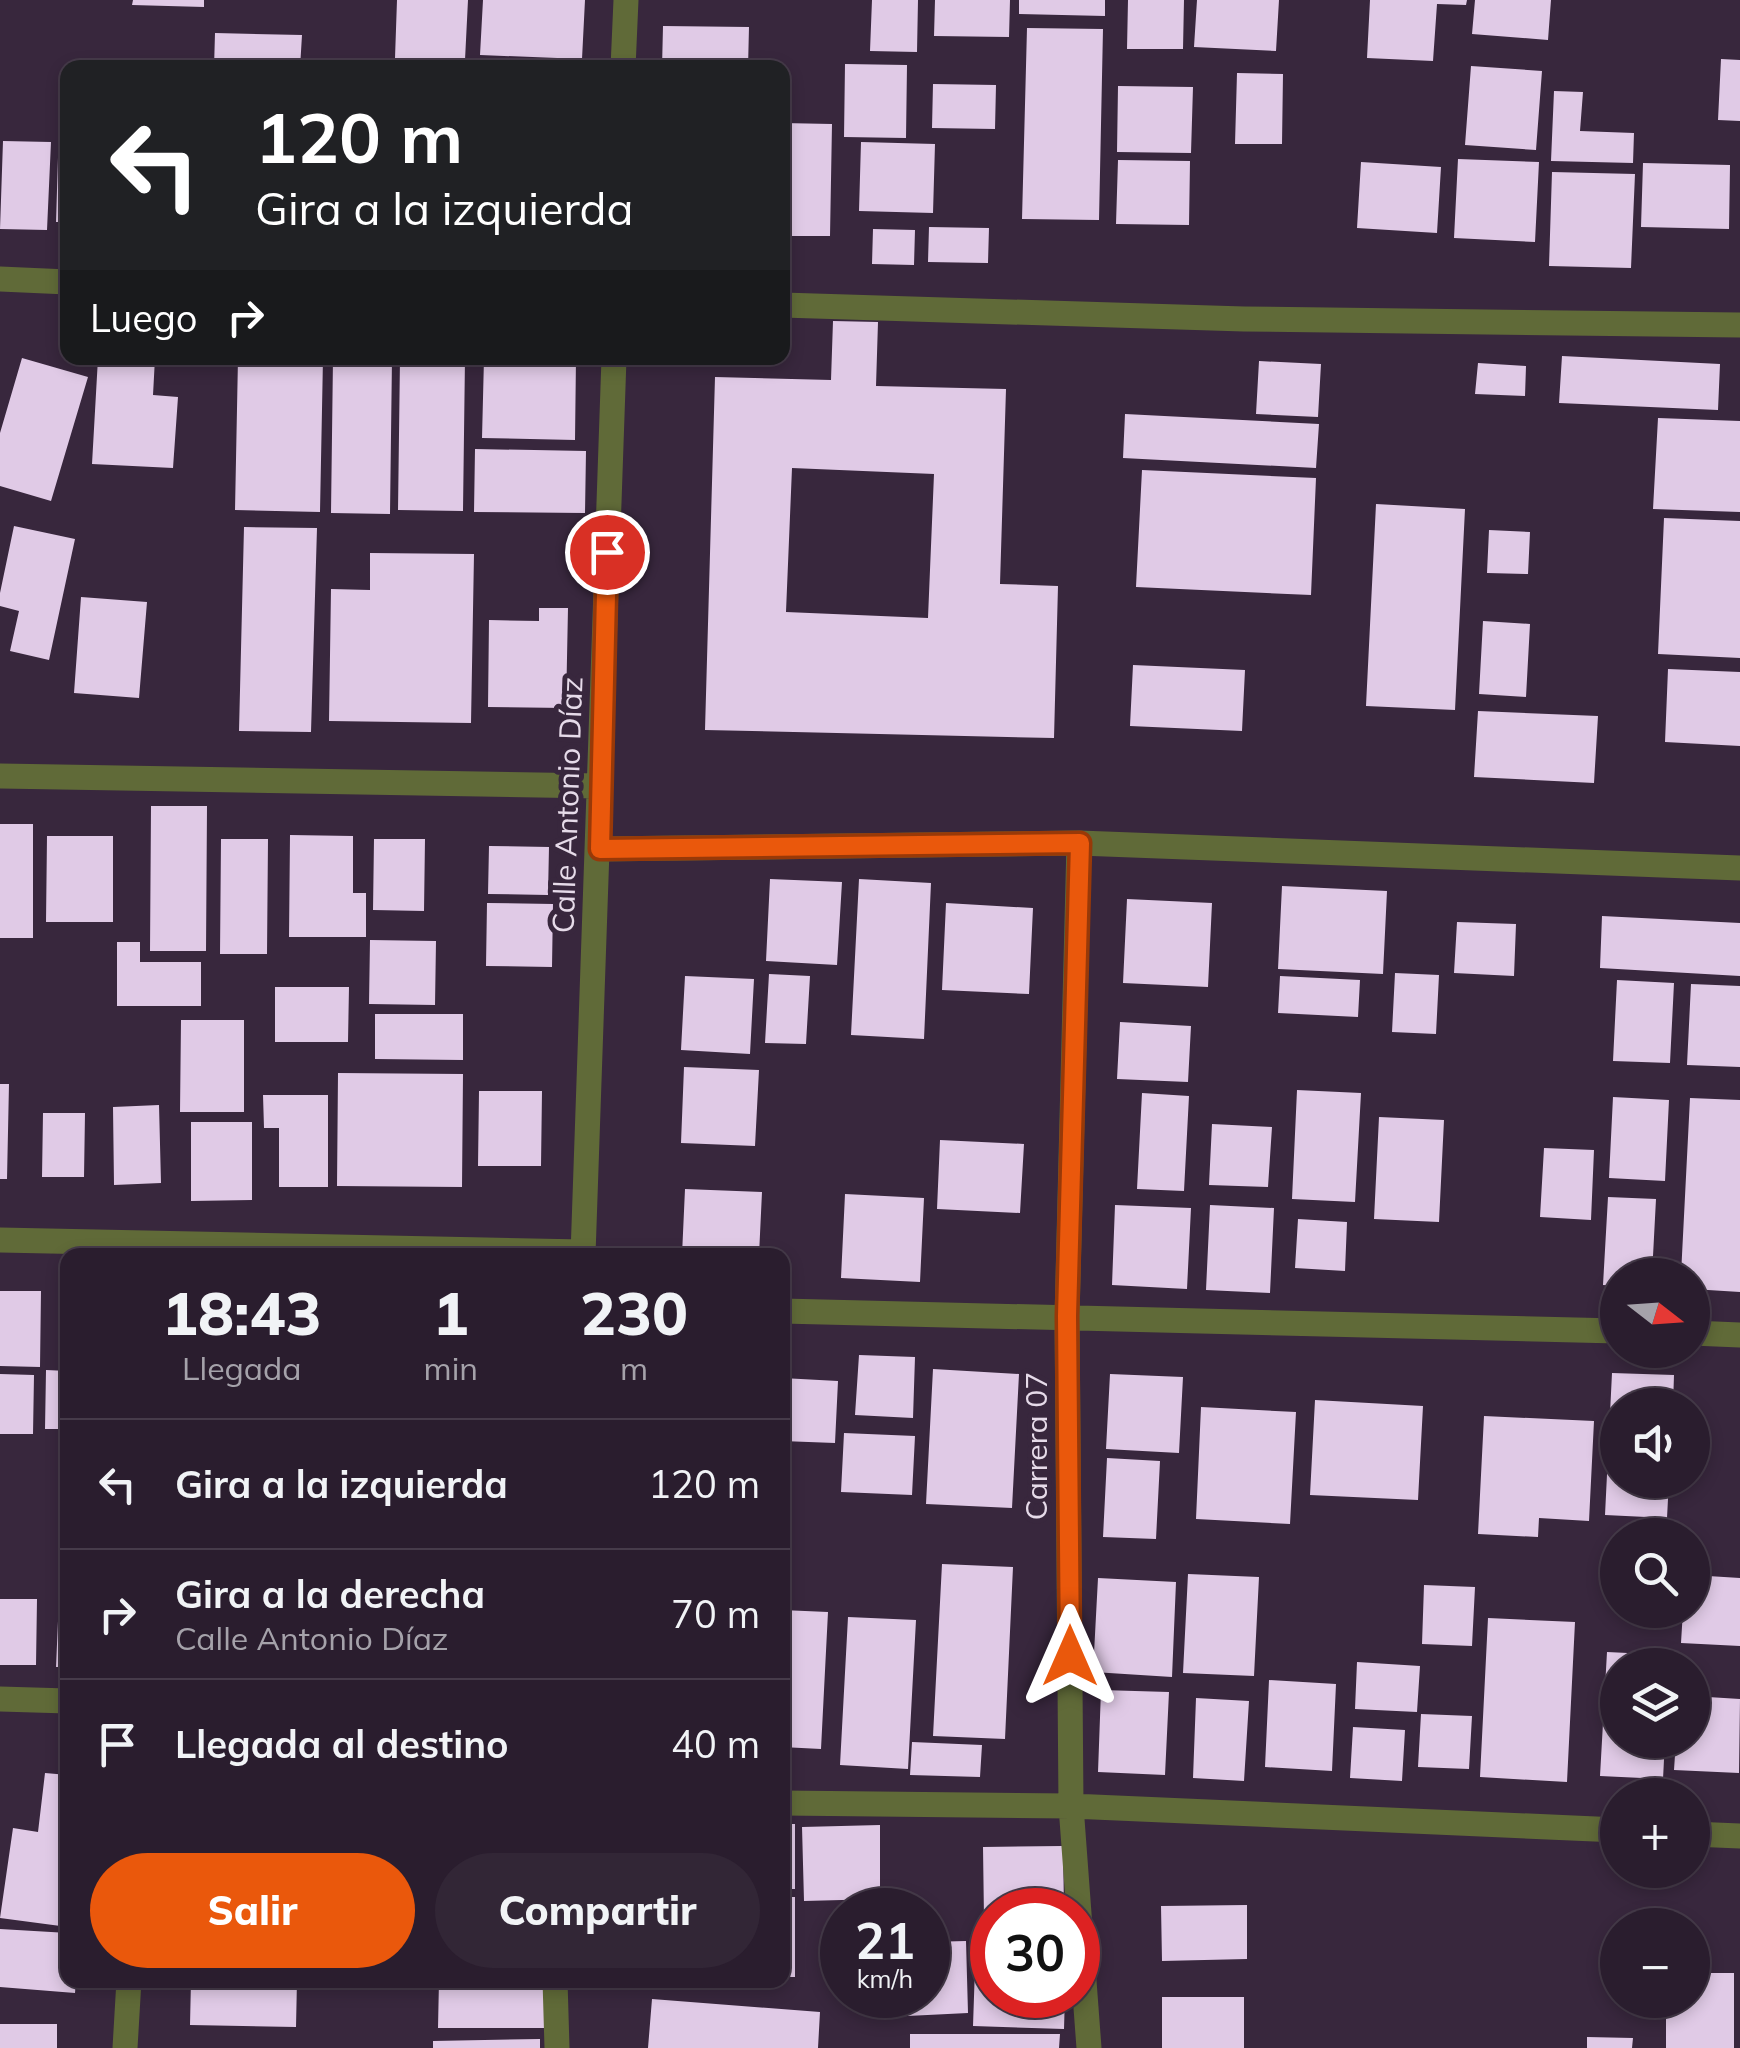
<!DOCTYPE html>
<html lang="es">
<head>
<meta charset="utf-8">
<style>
  :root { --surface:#2a1d2e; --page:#322636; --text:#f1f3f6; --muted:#a5a2aa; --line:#463b4a; --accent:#ea580c }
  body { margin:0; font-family:Mulish,sans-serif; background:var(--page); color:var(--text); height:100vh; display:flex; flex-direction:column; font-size:38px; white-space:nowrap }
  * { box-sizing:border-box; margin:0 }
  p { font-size:32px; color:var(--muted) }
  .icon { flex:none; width:55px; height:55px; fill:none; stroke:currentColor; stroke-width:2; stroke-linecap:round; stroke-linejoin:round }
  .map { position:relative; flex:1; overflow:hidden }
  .side { position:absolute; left:60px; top:1248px; width:730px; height:740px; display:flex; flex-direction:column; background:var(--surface); border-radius:20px; box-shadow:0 5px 15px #0003,0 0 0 2px var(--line) }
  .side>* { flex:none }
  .hud { position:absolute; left:60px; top:60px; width:730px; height:305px; border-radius:20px; box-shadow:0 5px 15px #0003,0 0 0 2px var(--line); background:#202124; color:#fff; overflow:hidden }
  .needle { width:65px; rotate:107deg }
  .buttons { position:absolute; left:1600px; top:1258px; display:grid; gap:20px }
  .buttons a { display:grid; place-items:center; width:110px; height:110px; border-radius:50%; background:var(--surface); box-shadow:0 5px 15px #0003,0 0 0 2px var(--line); font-size:50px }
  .speed { position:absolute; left:820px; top:1888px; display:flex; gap:20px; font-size:50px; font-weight:700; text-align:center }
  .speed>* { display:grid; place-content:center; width:130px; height:130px; border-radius:50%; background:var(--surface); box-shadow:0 5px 15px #0003,0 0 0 2px var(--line); line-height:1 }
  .speed small { font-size:25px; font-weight:400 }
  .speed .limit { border:15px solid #d22; background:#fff; color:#111 }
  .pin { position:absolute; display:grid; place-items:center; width:85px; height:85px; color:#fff; margin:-42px; border:5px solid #fff; border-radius:50%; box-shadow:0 2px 10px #0007 }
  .me { position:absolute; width:110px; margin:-55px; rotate:0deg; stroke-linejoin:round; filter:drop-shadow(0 0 8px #0008) }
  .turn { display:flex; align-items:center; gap:35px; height:210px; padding:0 30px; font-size:45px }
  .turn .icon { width:130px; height:130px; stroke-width:2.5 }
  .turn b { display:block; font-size:70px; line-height:85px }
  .then { display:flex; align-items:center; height:95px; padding:0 30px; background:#0003; gap:20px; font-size:38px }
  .eta { display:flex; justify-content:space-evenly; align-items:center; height:170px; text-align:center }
  .eta b { font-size:60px; font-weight:800; line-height:70px }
  .primary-button { display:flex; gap:20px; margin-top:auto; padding:20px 30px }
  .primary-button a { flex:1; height:115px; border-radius:60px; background:var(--accent); color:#fff; font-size:40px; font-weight:800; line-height:115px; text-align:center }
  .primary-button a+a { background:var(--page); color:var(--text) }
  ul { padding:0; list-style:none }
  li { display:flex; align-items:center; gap:30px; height:130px; padding:0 30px; border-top:2px solid var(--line) }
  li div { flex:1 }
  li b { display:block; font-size:38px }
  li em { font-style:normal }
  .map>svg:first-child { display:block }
  .building { fill:#e0cae6; fill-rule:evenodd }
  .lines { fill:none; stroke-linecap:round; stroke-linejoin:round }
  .minor { stroke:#606a38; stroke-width:25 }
  .route-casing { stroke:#983908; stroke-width:25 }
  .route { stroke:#ea580c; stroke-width:18 }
  .labels { text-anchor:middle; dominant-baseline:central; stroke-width:10; stroke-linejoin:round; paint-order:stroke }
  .street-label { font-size:30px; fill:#e6dbe9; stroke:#38273d }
</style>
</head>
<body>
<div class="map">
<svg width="1740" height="2048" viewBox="0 0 1740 2048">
  <rect width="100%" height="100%" fill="#38273d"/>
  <path class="building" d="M 133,0 L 204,0 L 204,7 L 132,5 Z
    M 397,0 L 468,0 L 465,60 L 395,58 Z
    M 483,0 L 585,0 L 582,59 L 480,55 Z
    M 872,0 L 918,0 L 917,52 L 870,51 Z
    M 935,0 L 1010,0 L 1009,37 L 934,36 Z
    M 1019,0 L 1105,0 L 1105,16 L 1019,14 Z
    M 1128,0 L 1184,0 L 1183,49 L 1127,49 Z
    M 1197,0 L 1279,0 L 1276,51 L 1194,47 Z
    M 1370,0 L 1467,0 L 1466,5 L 1437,4 L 1433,61 L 1367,58 Z
    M 1475,0 L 1551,0 L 1548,40 L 1472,34 Z
    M 663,26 L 749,27 L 748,68 L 662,68 Z
    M 1027,28 L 1103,29 L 1099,220 L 1022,219 Z
    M 215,33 L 302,35 L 300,68 L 214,68 Z
    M 1721,59 L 1740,60 L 1740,121 L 1718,120 Z
    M 310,61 L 381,63 L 381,68 L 309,68 Z
    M 845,64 L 907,65 L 906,138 L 844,137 Z
    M 1471,66 L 1542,71 L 1536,150 L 1465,145 Z
    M 1237,73 L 1283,74 L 1282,144 L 1235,144 Z
    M 933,84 L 996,85 L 995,129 L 932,128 Z
    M 1118,86 L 1193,87 L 1191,153 L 1117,152 Z
    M 1554,91 L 1583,92 L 1580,131 L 1634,133 L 1633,163 L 1551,161 Z
    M 60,93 L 68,94 L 68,222 L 56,222 Z
    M 782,123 L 832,124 L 830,236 L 782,236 Z
    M 3,141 L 51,142 L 47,230 L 0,229 Z
    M 861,142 L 935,144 L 933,213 L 859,211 Z
    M 1458,159 L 1539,162 L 1535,242 L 1454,238 Z
    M 1118,160 L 1190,161 L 1189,225 L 1116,224 Z
    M 1361,162 L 1441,167 L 1437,233 L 1357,228 Z
    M 1643,163 L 1730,165 L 1729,229 L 1641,227 Z
    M 1552,172 L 1635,174 L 1631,268 L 1549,266 Z
    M 929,227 L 989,228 L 988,263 L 928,262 Z
    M 873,229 L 915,230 L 914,265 L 872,264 Z
    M 833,321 L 878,322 L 876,386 L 1006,389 L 1000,584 L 1058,586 L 1054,738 L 705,730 L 715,377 L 831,380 ZM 792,468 L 934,474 L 928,618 L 786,612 Z
    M 1562,356 L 1720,364 L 1718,410 L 1559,403 Z
    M 22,358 L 88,377 L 51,501 L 0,486 L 0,433 Z
    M 98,358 L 155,358 L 153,395 L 178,397 L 173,468 L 92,464 Z
    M 238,358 L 323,358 L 320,512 L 235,510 Z
    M 333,358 L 392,358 L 390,514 L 331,513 Z
    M 400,358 L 465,358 L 463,511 L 398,510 Z
    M 484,358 L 576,358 L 575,440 L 482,438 Z
    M 1259,361 L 1321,364 L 1318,417 L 1256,414 Z
    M 1478,363 L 1526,366 L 1525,396 L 1475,394 Z
    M 1125,414 L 1319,424 L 1316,468 L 1123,458 Z
    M 1658,418 L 1740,421 L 1740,512 L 1653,509 Z
    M 475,449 L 586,451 L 585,513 L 474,512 Z
    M 1142,470 L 1316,478 L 1311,595 L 1136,587 Z
    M 1376,504 L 1465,509 L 1455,710 L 1366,706 Z
    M 1664,518 L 1740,521 L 1740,658 L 1658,654 Z
    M 14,526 L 75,539 L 49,660 L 10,651 L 19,611 L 0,606 L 0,593 Z
    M 244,527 L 317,528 L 311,732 L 239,731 Z
    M 1489,530 L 1530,532 L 1528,574 L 1487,573 Z
    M 370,553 L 474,554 L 471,723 L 329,721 L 331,589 L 370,590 Z
    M 81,597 L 147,602 L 139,698 L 74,693 Z
    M 539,608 L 568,608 L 566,708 L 488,707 L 489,620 L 539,621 Z
    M 1483,621 L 1530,624 L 1526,697 L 1479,694 Z
    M 1133,665 L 1245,670 L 1242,731 L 1130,726 Z
    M 1668,669 L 1740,672 L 1740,746 L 1665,742 Z
    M 1478,711 L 1598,716 L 1594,783 L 1474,777 Z
    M 151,806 L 207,806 L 206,951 L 150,951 Z
    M 0,824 L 33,824 L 33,938 L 0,938 Z
    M 290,835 L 353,836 L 353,893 L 366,893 L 366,937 L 289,937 Z
    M 47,836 L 113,836 L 113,922 L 46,922 Z
    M 221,839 L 268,839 L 267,954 L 220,954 Z
    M 374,839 L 425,839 L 424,911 L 373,910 Z
    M 489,846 L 549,847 L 548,895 L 488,894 Z
    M 770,879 L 842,882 L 837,965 L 766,961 Z
    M 859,879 L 931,883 L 924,1039 L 851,1035 Z
    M 1282,886 L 1387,891 L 1383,974 L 1278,969 Z
    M 1127,899 L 1212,903 L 1208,987 L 1123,983 Z
    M 487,903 L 553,904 L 552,967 L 486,966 Z
    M 946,903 L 1033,908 L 1029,994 L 942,990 Z
    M 1602,916 L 1740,923 L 1740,976 L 1600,968 Z
    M 1457,922 L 1516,924 L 1514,976 L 1454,973 Z
    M 370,940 L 436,941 L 435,1005 L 369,1004 Z
    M 117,942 L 140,942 L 140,962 L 201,962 L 201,1006 L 117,1006 Z
    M 1395,973 L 1439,975 L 1436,1034 L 1392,1032 Z
    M 769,974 L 810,976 L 806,1044 L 765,1043 Z
    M 685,976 L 754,979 L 750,1054 L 681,1050 Z
    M 1280,976 L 1360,980 L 1358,1017 L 1278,1013 Z
    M 1617,980 L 1674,983 L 1670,1063 L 1613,1061 Z
    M 1691,984 L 1740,986 L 1740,1067 L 1687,1065 Z
    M 275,987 L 349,987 L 348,1042 L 275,1042 Z
    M 375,1014 L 463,1014 L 463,1060 L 375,1059 Z
    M 181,1020 L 244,1020 L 244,1112 L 180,1112 Z
    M 1120,1022 L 1191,1026 L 1188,1082 L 1117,1079 Z
    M 684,1067 L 759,1070 L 755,1146 L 681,1143 Z
    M 338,1073 L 463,1074 L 462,1187 L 337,1186 Z
    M 0,1084 L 9,1084 L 7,1179 L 0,1179 Z
    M 1297,1090 L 1361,1093 L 1355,1202 L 1292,1199 Z
    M 479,1091 L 542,1091 L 541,1166 L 478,1166 Z
    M 1142,1093 L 1189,1096 L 1184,1191 L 1137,1189 Z
    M 263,1095 L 328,1095 L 328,1187 L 279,1187 L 279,1128 L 264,1128 Z
    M 1613,1097 L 1669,1100 L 1665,1181 L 1609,1178 Z
    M 1690,1098 L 1740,1100 L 1740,1292 L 1692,1289 L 1692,1275 L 1681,1275 Z
    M 159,1105 L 161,1183 L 114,1185 L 113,1107 Z
    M 43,1113 L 85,1113 L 84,1177 L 42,1177 Z
    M 1379,1117 L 1444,1120 L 1439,1222 L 1374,1219 Z
    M 191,1122 L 252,1122 L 252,1200 L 191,1201 Z
    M 1212,1124 L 1272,1127 L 1268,1187 L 1209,1185 Z
    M 940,1140 L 1024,1144 L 1020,1213 L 937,1209 Z
    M 1544,1148 L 1594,1150 L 1591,1220 L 1540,1217 Z
    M 685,1189 L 762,1192 L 759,1255 L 682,1255 Z
    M 845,1194 L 924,1198 L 920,1282 L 841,1278 Z
    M 1608,1197 L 1656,1199 L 1652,1275 L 1618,1275 L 1618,1286 L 1603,1285 Z
    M 1115,1205 L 1191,1208 L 1187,1289 L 1112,1285 Z
    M 1210,1205 L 1274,1208 L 1270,1293 L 1206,1290 Z
    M 1298,1219 L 1347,1222 L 1345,1271 L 1295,1268 Z
    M 0,1291 L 41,1291 L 40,1367 L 0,1366 Z
    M 859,1355 L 915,1357 L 913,1418 L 855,1415 Z
    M 933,1369 L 1019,1374 L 1012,1508 L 926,1504 Z
    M 46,1370 L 68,1371 L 68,1429 L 45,1429 Z
    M 1612,1373 L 1674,1375 L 1673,1405 L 1618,1405 L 1618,1480 L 1669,1480 L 1667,1518 L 1605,1515 Z
    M 0,1374 L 34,1375 L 33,1434 L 0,1434 Z
    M 1110,1374 L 1183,1377 L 1179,1453 L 1106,1449 Z
    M 782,1378 L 838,1381 L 835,1443 L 782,1441 Z
    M 1315,1400 L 1423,1406 L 1418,1500 L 1310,1495 Z
    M 1201,1407 L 1296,1412 L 1290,1524 L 1196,1519 Z
    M 1484,1416 L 1594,1421 L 1589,1521 L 1539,1518 L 1538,1537 L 1478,1534 Z
    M 844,1433 L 915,1436 L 912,1495 L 841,1492 Z
    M 1107,1458 L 1160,1461 L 1156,1539 L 1103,1537 Z
    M 942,1564 L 1013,1567 L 1005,1739 L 933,1736 Z
    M 1188,1574 L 1259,1577 L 1254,1676 L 1183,1673 Z
    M 1692,1575 L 1740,1578 L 1740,1646 L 1681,1643 L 1683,1610 L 1692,1610 Z
    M 1098,1578 L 1176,1582 L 1172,1677 L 1093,1672 Z
    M 1424,1585 L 1475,1587 L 1472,1646 L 1422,1644 Z
    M 59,1598 L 68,1599 L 68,1667 L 56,1667 Z
    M 0,1599 L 37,1599 L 36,1665 L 0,1665 Z
    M 782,1610 L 828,1612 L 821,1749 L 782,1747 Z
    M 848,1617 L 916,1620 L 908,1769 L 840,1765 Z
    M 1488,1618 L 1575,1622 L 1567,1782 L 1480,1777 Z
    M 1607,1652 L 1669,1655 L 1668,1665 L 1618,1665 L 1618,1740 L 1665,1740 L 1663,1779 L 1600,1776 Z
    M 1357,1662 L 1420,1666 L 1417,1712 L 1355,1709 Z
    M 1269,1680 L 1336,1684 L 1332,1771 L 1265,1767 Z
    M 1101,1690 L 1169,1692 L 1165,1775 L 1098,1772 Z
    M 1692,1696 L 1740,1699 L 1739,1773 L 1674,1770 L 1676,1740 L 1692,1740 Z
    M 1196,1698 L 1249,1701 L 1244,1781 L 1193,1778 Z
    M 1421,1714 L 1472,1716 L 1469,1769 L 1418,1767 Z
    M 1353,1727 L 1405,1730 L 1402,1781 L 1350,1778 Z
    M 912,1742 L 982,1745 L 980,1777 L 910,1775 Z
    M 45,1773 L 68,1775 L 68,1927 L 0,1918 L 13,1828 L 38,1832 Z
    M 782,1824 L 795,1824 L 795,1889 L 782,1889 Z
    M 880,1825 L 880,1899 L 804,1901 L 802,1827 Z
    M 1063,1846 L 1064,1910 L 992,1910 L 992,1919 L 984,1919 L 983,1847 Z
    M 782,1897 L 795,1897 L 795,1977 L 782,1977 Z
    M 1247,1905 L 1247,1959 L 1162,1961 L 1161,1906 Z
    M 0,1929 L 68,1933 L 68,1980 L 76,1980 L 75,1993 L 0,1987 Z
    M 966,1941 L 968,2013 L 887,2017 L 886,1995 L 928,1995 L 928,1942 Z
    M 975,1967 L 992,1968 L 992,1995 L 1065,1995 L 1064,2029 L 973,2026 Z
    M 1692,1973 L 1734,1973 L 1734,2048 L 1666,2048 L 1666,2000 L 1692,2000 Z
    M 191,1980 L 297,1980 L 296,2027 L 190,2025 Z
    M 439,1980 L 548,1980 L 548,2028 L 438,2028 Z
    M 1162,1997 L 1244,1997 L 1244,2048 L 1162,2048 Z
    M 652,1999 L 820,2012 L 818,2048 L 648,2048 Z
    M 0,2024 L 57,2024 L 57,2048 L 0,2048 Z
    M 910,2034 L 1060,2034 L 1059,2048 L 910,2048 Z
    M 1587,2037 L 1633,2038 L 1632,2048 L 1587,2048 Z
    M 540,2039 L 540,2048 L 433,2048 L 433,2041 Z"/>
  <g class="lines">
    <path class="minor" d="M 623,68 L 626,0
      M 0,279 L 68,282
      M 782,305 L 1244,319 L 1740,325
      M 0,776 L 599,786
      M 1079,843 L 1067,1317 L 1071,1806 L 1089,2048
      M 599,849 L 1079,843 L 1740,868
      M 0,1240 L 583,1252
      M 583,1255 L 614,358
      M 782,1311 L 1618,1331
      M 1692,1333 L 1740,1335
      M 0,1699 L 68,1701
      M 782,1803 L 1071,1806 L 1618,1830
      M 1692,1834 L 1740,1836
      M 555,1980 L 557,2048
      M 125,2048 L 129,1980"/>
  </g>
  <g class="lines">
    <g class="route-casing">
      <path id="route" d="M 607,552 L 600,849 L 1080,843 L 1067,1316 L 1070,1656"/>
    </g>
    <use href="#route" class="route"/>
  </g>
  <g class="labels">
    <g class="street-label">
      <text transform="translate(567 805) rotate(-88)">Calle Antonio Díaz</text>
      <text transform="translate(1036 1446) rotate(-90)">Carrera 07</text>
    </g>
  </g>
</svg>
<div class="buttons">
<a><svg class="needle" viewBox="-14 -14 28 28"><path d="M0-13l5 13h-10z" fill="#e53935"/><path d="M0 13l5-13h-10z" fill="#a5a2aa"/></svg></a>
<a><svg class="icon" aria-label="sound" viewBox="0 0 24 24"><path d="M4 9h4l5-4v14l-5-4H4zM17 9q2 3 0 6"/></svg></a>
<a><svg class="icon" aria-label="search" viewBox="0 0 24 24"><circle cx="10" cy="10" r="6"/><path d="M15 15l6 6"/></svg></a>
<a><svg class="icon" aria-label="layers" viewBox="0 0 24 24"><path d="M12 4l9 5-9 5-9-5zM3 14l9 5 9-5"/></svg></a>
<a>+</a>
<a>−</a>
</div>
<div class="speed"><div>21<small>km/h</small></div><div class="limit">30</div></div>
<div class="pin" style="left:607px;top:552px;background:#d93025"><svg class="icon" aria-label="arrive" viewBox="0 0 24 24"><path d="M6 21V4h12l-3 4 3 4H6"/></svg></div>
<svg class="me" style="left:1070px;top:1656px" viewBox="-20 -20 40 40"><path d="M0-17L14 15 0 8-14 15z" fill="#ea580c" stroke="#fff" stroke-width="4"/></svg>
<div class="hud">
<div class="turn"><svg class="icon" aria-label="left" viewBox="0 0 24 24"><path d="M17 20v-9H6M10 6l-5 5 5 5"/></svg><div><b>120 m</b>Gira a la izquierda</div></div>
<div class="then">Luego<svg class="icon" aria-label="right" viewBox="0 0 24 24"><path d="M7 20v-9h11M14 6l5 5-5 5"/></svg></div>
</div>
<section class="side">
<div class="eta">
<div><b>18:43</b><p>Llegada</p></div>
<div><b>1</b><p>min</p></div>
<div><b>230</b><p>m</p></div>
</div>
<ul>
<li><svg class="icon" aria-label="left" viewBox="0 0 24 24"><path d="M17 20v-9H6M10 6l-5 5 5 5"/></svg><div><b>Gira a la izquierda</b></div><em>120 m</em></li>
<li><svg class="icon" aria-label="right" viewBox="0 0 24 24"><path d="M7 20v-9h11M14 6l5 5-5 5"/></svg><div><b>Gira a la derecha</b><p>Calle Antonio Díaz</p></div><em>70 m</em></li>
<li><svg class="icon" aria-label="arrive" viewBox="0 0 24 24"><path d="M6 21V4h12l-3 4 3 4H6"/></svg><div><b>Llegada al destino</b></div><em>40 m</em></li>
</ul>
<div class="primary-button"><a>Salir</a><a>Compartir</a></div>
</section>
</div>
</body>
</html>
